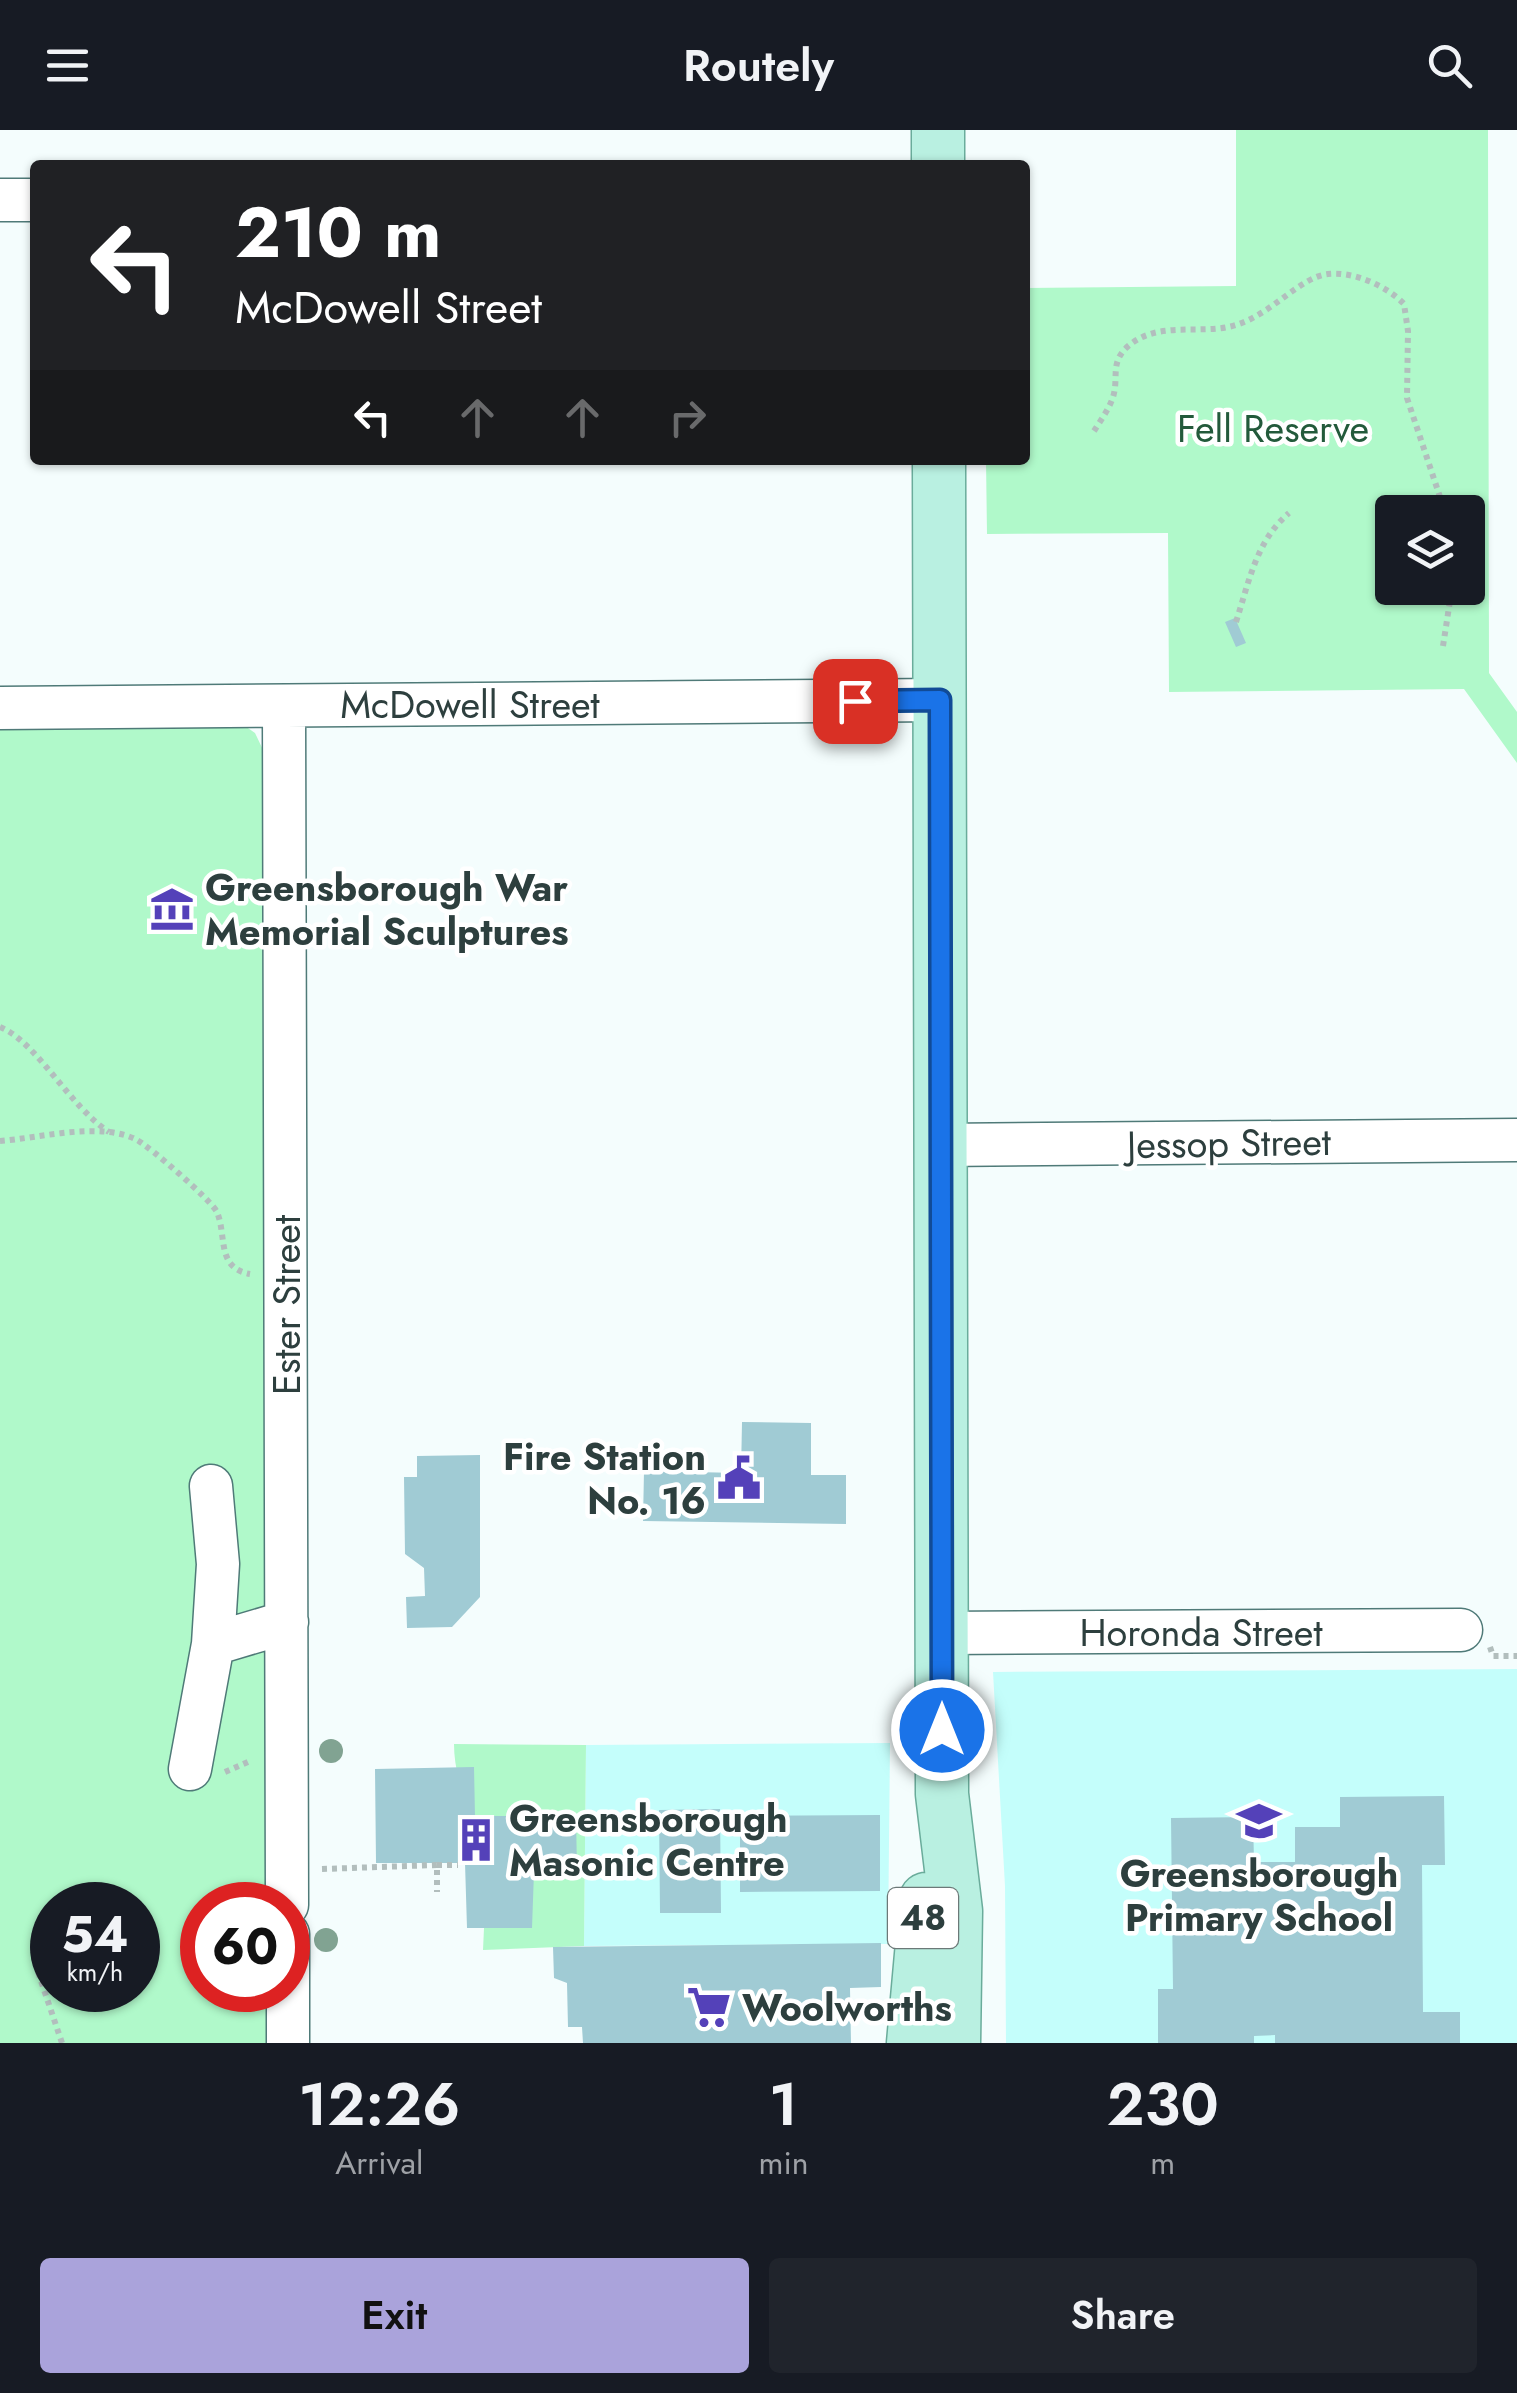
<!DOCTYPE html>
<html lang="en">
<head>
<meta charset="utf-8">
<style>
  :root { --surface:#171b24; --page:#20242c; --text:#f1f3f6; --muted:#9ea1a6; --accent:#aaa3db }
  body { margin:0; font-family:Jost,sans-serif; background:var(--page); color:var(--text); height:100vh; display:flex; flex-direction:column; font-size:38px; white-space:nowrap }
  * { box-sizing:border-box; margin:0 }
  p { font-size:32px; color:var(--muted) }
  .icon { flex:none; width:55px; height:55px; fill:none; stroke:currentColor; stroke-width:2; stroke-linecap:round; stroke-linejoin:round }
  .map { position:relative; height:1913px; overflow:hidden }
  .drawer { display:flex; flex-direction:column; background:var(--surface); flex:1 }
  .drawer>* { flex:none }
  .hud { position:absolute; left:30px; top:30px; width:1000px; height:305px; border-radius:10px; box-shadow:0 2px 8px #0004; background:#202124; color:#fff; overflow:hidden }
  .tools { position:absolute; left:1375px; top:365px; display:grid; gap:20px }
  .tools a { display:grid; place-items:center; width:110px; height:110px; border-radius:10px; background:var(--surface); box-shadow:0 2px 8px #0004; font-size:50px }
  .speed { position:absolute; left:30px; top:1752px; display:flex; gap:20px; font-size:50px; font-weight:700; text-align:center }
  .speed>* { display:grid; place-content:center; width:130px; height:130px; border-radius:50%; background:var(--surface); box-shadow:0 2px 8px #0004; line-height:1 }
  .speed small { font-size:25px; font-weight:400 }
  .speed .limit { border:15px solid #d22; background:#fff; color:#111 }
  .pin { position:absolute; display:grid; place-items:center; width:85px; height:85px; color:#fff; margin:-42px; border-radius:20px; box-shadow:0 5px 15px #0006 }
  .me { position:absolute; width:110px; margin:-55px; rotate:0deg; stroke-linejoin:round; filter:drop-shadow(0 0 8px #0008) }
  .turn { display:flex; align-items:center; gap:35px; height:210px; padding:0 40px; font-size:45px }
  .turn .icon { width:130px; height:130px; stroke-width:2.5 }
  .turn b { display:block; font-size:70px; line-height:85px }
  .lanes { display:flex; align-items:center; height:95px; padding:0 40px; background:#0003; justify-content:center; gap:50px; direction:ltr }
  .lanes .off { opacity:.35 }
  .eta { display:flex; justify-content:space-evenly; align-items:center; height:170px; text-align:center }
  .eta b { font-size:60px; font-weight:600; line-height:70px }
  .primary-button { display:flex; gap:20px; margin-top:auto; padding:20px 40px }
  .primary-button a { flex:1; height:115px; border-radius:10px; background:var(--accent); color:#111; font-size:40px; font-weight:600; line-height:115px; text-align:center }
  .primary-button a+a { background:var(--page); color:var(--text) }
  header { display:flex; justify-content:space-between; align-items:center; height:130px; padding:0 40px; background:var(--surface); font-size:45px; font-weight:600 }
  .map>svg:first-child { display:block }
  .built { fill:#c4fefb }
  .green { fill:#b0f9ca; fill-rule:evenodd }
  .building { fill:#a0cbd4 }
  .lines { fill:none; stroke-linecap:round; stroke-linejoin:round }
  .minor-casing { stroke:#4f7a78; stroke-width:45 }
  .major-casing { stroke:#6aac9b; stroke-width:55 }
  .path { stroke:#b2bebd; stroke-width:6; stroke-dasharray:5 5; stroke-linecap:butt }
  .minor { stroke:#fff; stroke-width:42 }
  .major { stroke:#b9f0e1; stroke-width:52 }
  .tree { fill:#81a392 }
  .route-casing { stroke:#114b97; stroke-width:25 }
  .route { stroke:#1a73e8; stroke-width:18 }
  .labels { text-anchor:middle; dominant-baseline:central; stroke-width:9; stroke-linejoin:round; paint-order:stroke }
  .shield { fill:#fff; stroke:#6c7978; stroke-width:2.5 }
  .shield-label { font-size:35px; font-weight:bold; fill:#2d3f3e }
  .park-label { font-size:38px; fill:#235a3b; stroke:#fff }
  .street-label { font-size:38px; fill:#2d3f3e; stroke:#fff }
  .poi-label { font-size:38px; font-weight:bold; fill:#2d3f3e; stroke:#fff; text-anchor:start }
</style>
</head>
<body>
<header><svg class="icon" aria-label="menu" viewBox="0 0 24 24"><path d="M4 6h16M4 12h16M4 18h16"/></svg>Routely<svg class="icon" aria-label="search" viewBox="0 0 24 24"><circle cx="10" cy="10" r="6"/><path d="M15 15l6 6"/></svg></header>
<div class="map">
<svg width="1517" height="1913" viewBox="0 0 1517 1913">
  <rect width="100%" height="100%" fill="#f4fdfd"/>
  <path class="built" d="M 1517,1539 L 1517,1913 L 1006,1913 L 1005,1756 L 993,1542 Z
    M 890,1613 L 888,1814 L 584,1816 L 586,1615 Z"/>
  <path class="green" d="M 1236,0 L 1488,0 L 1489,543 L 1517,582 L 1517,633 L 1464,559 L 1169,562 L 1168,403 L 987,404 L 986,330 L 1025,330 L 1025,158 L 1236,156 ZM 1392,382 L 1468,382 L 1468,458 L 1392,458 Z
    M 0,594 L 245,596 L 255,603 L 265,624 L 272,1775 L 202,1775 L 202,1860 L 272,1860 L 272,1913 L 0,1913 ZM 52,1775 L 138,1775 L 138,1860 L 52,1860 Z
    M 454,1614 L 586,1615 L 584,1816 L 483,1820 L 484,1798 L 532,1798 C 504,1743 454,1676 454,1614 Z"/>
  <path class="building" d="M 1235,488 L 1246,513 L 1236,517 L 1225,492 Z
    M 742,1292 L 811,1293 L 811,1345 L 846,1345 L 846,1394 L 643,1391 L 644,1341 L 741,1343 Z
    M 480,1325 L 480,1467 L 452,1497 L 407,1498 L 406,1467 L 425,1466 L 424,1438 L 405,1424 L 404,1347 L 417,1347 L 417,1326 Z
    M 474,1637 L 475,1686 L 576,1686 L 577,1741 L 534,1742 L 532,1798 L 467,1798 L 465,1733 L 376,1733 L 375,1639 Z
    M 1444,1666 L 1445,1735 L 1422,1735 L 1423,1882 L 1460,1882 L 1460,1913 L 1275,1913 L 1275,1905 L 1254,1906 L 1254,1913 L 1158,1913 L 1158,1859 L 1173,1859 L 1171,1688 L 1253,1687 L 1254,1732 L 1295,1732 L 1295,1697 L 1340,1697 L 1340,1667 Z
    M 720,1679 L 721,1783 L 660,1783 L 659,1680 Z
    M 880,1685 L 880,1761 L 740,1762 L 740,1686 Z
    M 881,1813 L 881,1857 L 850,1858 L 851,1913 L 583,1913 L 582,1897 L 568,1897 L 567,1853 L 554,1848 L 553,1817 Z"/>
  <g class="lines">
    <g class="minor-casing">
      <path id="minor" d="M 0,70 L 35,70
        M 284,576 L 287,1775
        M 0,578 L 940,570
        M 940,1015 L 1517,1010
        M 941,1503 L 1461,1500
        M 213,1514 L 287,1492
        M 190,1639 L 213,1514 L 218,1434 L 211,1356
        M 288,1804 L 288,1913"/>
    </g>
    <g class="major-casing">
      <path id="major" d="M 938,0 L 938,35
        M 939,330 L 942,1664 L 956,1781 L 954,1913
        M 913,1913 L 926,1769"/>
    </g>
    <path class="path" d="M 1094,301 C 1101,290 1109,279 1113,267 C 1119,248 1110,234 1126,218 C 1157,189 1200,206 1236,195 C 1272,184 1300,147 1328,144 C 1353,141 1387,156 1404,174 L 1408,201 L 1407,268 L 1445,382
      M 1236,492 C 1249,452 1256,411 1289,383
      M 1443,516 L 1452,458
      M 0,897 C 37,912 69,976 109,1002
      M 0,1011 C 40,1008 101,991 137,1010 C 150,1017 211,1070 217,1082 C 227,1106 216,1138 250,1144
      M 1490,1517 L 1493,1526 L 1517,1526
      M 225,1642 L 250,1631
      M 437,1735 L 458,1735
      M 322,1739 L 437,1735 L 437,1762
      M 38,1842 L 62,1913"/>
    <use href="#minor" class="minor"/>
    <use href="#major" class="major"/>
  </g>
  <g class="tree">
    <circle cx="331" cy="1621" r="12"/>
    <circle cx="326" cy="1810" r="12"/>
  </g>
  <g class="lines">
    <g class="route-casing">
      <path id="route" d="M 855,571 L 940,570 L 942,1600"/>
    </g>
    <use href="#route" class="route"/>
  </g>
  <defs>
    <g id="museum-bare" transform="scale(3.45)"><path d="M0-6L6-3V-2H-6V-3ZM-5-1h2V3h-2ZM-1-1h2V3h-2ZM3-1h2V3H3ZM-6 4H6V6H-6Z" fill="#5441b9" stroke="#fff" stroke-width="2.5" paint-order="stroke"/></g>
    <g id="civic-bare" transform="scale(3.45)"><path d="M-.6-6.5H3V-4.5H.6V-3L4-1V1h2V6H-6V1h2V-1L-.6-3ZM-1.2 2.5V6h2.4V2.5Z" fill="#5441b9" stroke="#fff" stroke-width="2.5" paint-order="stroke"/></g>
    <g id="school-bare" transform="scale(3.45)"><path d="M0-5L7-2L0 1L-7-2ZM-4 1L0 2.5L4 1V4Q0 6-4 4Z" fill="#5441b9" stroke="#fff" stroke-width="2.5" paint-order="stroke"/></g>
    <g id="building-bare" transform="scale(3.45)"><path d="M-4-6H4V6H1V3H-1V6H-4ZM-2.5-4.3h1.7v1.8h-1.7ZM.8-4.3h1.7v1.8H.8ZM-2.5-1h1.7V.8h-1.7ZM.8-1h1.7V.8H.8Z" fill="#5441b9" stroke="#fff" stroke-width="2.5" paint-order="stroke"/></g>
    <g id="supermarket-bare" transform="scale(3.45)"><path d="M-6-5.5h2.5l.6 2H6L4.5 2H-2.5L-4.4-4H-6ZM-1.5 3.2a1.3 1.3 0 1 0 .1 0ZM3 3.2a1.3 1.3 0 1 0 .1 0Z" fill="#5441b9" stroke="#fff" stroke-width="2.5" paint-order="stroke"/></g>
  </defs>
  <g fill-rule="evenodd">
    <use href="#museum-bare" x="172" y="779"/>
    <use href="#civic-bare" x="739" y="1348"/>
    <use href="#school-bare" x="1259" y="1691"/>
    <use href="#building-bare" x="476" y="1710"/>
    <use href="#supermarket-bare" x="709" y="1877"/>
  </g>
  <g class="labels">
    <rect class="shield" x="888" y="1758" width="70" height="60" rx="8"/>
    <g class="shield-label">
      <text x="923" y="1788">48</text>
    </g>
    <g class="park-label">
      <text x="1273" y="298">Fell Reserve</text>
    </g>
    <g class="street-label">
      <text x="470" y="574">McDowell Street</text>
      <text transform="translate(1229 1013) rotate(-1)">Jessop Street</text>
      <text transform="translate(286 1175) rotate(-90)">Ester Street</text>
      <text x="1201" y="1502">Horonda Street</text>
    </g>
    <g class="poi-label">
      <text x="205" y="757">Greensborough War<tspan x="205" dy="44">Memorial Sculptures</tspan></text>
      <text x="706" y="1326" text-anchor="end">Fire Station<tspan x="706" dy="44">No. 16</tspan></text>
      <text x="509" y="1688">Greensborough<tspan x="509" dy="44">Masonic Centre</tspan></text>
      <text x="1259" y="1743" text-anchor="middle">Greensborough<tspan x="1259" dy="44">Primary School</tspan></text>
      <text x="742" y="1877">Woolworths</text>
    </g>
  </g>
</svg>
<div class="tools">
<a><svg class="icon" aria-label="layers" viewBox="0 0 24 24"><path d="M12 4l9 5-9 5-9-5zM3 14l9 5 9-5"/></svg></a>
</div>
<div class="speed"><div>54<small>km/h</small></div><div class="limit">60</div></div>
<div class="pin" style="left:855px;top:571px;background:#d93025"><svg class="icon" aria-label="arrive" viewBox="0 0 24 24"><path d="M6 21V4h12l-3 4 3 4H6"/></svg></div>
<svg class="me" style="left:942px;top:1600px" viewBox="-20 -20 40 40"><circle r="17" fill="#1a73e8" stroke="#fff" stroke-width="3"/><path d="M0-11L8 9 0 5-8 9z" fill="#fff"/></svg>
<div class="hud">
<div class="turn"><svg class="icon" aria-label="left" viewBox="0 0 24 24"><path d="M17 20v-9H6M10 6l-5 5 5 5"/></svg><div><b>210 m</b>McDowell Street</div></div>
<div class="lanes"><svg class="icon" aria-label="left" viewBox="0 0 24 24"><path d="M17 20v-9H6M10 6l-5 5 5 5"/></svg><svg class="icon off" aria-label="ahead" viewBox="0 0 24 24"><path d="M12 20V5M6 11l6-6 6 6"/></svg><svg class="icon off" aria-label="ahead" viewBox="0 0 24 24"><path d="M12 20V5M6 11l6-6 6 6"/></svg><svg class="icon off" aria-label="right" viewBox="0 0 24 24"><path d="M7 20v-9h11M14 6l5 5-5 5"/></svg></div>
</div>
</div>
<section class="drawer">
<div class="eta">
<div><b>12:26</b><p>Arrival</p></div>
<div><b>1</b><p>min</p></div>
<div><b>230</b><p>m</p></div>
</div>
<div class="primary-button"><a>Exit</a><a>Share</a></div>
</section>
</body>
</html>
